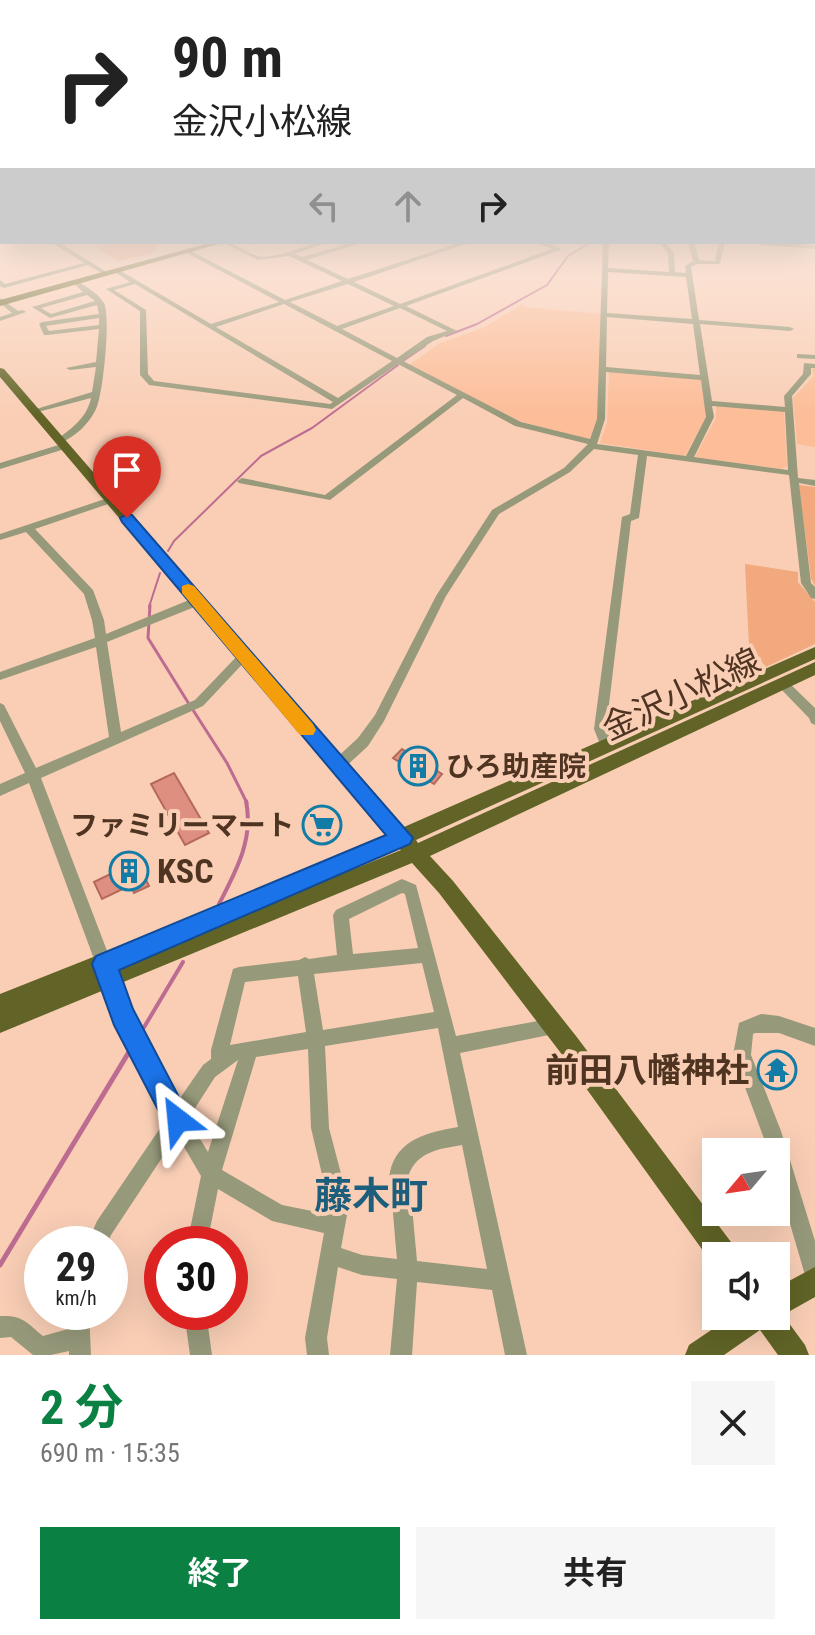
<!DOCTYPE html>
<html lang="ja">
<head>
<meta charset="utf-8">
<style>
  :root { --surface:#fff; --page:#f6f6f6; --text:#222; --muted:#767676; --accent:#0b8043 }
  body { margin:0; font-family:"Roboto Condensed","Noto Sans JP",sans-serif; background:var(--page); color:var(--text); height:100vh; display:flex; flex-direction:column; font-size:30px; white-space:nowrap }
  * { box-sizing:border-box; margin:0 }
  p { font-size:26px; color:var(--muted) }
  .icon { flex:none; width:44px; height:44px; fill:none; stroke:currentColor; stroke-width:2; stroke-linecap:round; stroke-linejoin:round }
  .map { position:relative; height:1355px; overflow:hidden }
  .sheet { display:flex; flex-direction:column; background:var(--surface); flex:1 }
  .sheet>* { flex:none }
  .guide { position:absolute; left:0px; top:0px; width:816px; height:244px; box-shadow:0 8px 32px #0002; background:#fff; color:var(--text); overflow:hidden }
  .needle { width:52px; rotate:241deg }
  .fabs { position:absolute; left:702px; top:1138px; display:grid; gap:16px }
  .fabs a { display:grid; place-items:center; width:88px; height:88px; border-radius:0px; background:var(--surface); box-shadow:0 8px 32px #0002; font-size:40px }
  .speed { position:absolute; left:24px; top:1226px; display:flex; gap:16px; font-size:40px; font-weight:700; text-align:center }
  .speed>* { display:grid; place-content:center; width:104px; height:104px; border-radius:50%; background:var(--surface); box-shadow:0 8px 32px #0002; line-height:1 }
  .speed small { font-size:20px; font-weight:400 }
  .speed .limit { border:12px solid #d22; background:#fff; color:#111 }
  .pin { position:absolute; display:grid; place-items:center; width:68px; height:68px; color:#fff; margin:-82px -34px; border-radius:50% 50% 50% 0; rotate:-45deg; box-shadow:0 0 8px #0007 }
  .pin .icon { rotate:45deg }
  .me { position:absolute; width:88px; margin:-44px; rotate:331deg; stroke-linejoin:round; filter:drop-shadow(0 0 6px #0008) }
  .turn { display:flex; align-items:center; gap:28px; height:168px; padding:0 40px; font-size:36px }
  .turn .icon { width:104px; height:104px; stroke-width:2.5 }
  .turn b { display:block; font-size:56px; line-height:68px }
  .lanes { display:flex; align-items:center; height:76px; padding:0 40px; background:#0003; justify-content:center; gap:40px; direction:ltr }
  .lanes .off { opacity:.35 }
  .round { display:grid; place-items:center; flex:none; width:84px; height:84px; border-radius:0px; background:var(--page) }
  .headline { display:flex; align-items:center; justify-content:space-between; height:136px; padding:0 40px }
  h1 { font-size:48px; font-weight:700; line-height:60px; color:var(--accent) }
  .action { display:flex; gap:16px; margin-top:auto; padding:16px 40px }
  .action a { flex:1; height:92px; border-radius:0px; background:var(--accent); color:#fff; font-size:32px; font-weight:700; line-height:92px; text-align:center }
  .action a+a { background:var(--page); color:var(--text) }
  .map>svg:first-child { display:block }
  .built { fill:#fcbd98 }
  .green { fill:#f1a97d }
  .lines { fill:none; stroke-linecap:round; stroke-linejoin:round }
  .stream-far3 { stroke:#bd6c91; stroke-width:2 }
  .stream-far2 { stroke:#bd6c91; stroke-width:3 }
  .stream-far1 { stroke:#bd6c91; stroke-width:4 }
  .stream { stroke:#bd6c91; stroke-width:5 }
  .building { fill:#de8f7f; stroke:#b4695a; stroke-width:2 }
  .minor { fill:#96997a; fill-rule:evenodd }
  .major { fill:#616426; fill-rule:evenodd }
  .route { fill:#1a73e8; stroke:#114b97; stroke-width:2 }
  .slow { fill:#f59e0b }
  .labels { text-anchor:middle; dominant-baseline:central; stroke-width:8; stroke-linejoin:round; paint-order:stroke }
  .poi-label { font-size:28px; font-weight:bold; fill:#503422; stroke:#f9ceb5; text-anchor:start }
  .near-street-label { font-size:34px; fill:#503422; stroke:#f9ceb5 }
  .near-poi-label { font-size:34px; font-weight:bold; fill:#503422; stroke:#f9ceb5; text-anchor:start }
  .near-quarter-label { font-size:38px; font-weight:bold; fill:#1c5e7b; stroke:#f9ceb5 }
</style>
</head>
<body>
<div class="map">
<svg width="815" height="1355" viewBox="0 0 815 1355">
  <rect width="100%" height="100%" fill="#f9ceb5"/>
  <path class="built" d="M 523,304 L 525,307 L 602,314 L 597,423 L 589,439 L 522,422 L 409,365 L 440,343 L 483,328 Z
    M 815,367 L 815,447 L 797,444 L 793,398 L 814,376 L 812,369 Z
    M 609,371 L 702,379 L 706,417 L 685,456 L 600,443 L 607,423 Z
    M 716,405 L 784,411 L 787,466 L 782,469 L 695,457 L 716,418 Z"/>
  <path class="green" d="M 118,242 L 151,242 L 158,246 L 152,253 L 119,261 L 96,248 Z
    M 799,485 L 815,487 L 815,586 L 811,578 Z
    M 745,564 L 798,572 L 798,582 L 815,602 L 815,644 L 766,667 L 749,646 Z"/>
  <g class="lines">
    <path class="stream-far3" d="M 446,336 L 477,324 L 547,285 L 568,256 L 591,242
      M 403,361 L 425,346
      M 168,551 L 174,541 L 261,456 L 312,428 L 398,365
      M 149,607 L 160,573"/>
    <path class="stream-far2" d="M 150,605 L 148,638 L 189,704
      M 193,710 L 227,763 L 247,803"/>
    <path class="stream-far1" d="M 219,904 C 236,871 254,839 246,801
      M 140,1034 L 183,962"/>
    <path class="stream" d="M 0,1265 L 132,1047"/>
  </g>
  <path class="building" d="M 402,749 L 442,774 L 434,784 L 393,758 Z
    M 174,773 L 209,833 L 185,845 L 151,784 Z
    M 332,809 L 338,820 L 311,832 L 304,820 Z
    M 137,861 L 149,886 L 134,893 L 131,885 L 102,899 L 94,882 Z"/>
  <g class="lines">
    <path class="minor" d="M 2,238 L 2,242 L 0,243 L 0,239 Z
      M 51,242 L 58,242 L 110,274 L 105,275 L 88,265 L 4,288 L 0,286 L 0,280 L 5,284 L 84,263 Z
      M 222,242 C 236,242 245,253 258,256 C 279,260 307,242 328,242 L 295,254 L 302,257 L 354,242 L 363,242 L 307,260 L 348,279 L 462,242 L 471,242 L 354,282 L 400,304 L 552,249 L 535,242 L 544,242 L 560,248 L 560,250 L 406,306 L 457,331 L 433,341 L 403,361 L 521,422 L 590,439 L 597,419 L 603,242 L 609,242 L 608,268 L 669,272 L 668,253 L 659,242 L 665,242 L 674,253 L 675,272 L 686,273 L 685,266 L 693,261 L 688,242 L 694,242 L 699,260 L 715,261 L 719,242 L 725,242 L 720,264 L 697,264 L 691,267 L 699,320 L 790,327 L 794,329 L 790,331 L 700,324 L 712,401 L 785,407 L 784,396 L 803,374 L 804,363 L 815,364 L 815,368 L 811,368 L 811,374 L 792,396 L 798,478 L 815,480 L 815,486 L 799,483 L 811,583 L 815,587 L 815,599 L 811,598 L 801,583 L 789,475 L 647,456 L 639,518 L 631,521 L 606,729 L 613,745 L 612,749 L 602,749 L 594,729 L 622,517 L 630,514 L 638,455 L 594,449 L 570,472 L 499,514 L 446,596 L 384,721 L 368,746 L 342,770 L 337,771 L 332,770 L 330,766 L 332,762 L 358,738 L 375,715 L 436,596 L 492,510 L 564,468 L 588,444 L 515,426 L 463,398 L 330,500 L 239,483 L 237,481 L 242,478 L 325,495 L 457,395 L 398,364 L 332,409 L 149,385 L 140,375 L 140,311 L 106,289 L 130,282 L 115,272 L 115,270 L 119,270 L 211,324 L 279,302 L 185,252 L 185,250 L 189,250 L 285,300 L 342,281 L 289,256 L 258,260 ZM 608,272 L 686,277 L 692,319 L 607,313 ZM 135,284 L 333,402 L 330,404 L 154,381 L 148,374 L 146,310 L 114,290 ZM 348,284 L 394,306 L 337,326 L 290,302 ZM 284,304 L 392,361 L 338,398 L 216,327 ZM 400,308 L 447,331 L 427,337 L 397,358 L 342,329 ZM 607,317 L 693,324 L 700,375 L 606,367 ZM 606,372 L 701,380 L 706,417 L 686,456 L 597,444 L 605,419 ZM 712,406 L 785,412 L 788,470 L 694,457 L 714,417 Z
      M 759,242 L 815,245 L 815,249 L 761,245 Z
      M 75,280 C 84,285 99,294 104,303 C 111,317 103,395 96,409 C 89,424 75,437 60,443 L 56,440 C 71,429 87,418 91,398 L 34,413 L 30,411 L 92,392 L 96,367 L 70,370 L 66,368 L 96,362 L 99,329 L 47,335 L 44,335 L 39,324 L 42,322 L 99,314 L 97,305 L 50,318 L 32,307 L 83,292 L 72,282 ZM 87,295 L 95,301 L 51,314 L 41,308 ZM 99,318 L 99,325 L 49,331 L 46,326 Z
      M 0,298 L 18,311 L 23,310 L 26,312 L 0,321 L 0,317 L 12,313 L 0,303 Z
      M 797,354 L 815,355 L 815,359 L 797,358 Z
      M 65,443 L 68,444 L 68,448 L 0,469 L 0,463 Z
      M 111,497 L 114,498 L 114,502 L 35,529 L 93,590 L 104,620 L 106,634 L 194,598 L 198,597 L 203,601 L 202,604 L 107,642 L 121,732 L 195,700 L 240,653 L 248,653 L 250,656 L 203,706 L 41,778 L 130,1011 L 178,1101 L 203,1065 L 211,1059 L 211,1050 L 233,969 L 239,967 L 299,960 L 305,957 L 309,959 L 337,955 L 333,915 L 336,910 L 402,879 L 416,885 L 456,1036 L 554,1018 L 560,1020 L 562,1026 L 560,1032 L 554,1034 L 460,1053 L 527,1355 L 505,1355 L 492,1290 L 417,1282 L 412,1355 L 390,1355 L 397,1279 L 362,1275 L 338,1267 L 327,1338 L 329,1355 L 307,1355 L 305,1338 L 324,1233 L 272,1221 L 218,1189 L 207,1244 L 187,1244 L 201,1176 L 177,1135 L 111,1235 L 107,1244 L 87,1244 L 97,1221 L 167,1118 L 115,1016 L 29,783 L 0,796 L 0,784 L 25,773 L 0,721 L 0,703 L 4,705 L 36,768 L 109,737 L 96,647 L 0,680 L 0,672 L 95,638 L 92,620 L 84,594 L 26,532 L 0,540 L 0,534 ZM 402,893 L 405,894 L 418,948 L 353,954 L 349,919 ZM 422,963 L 434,1012 L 323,1030 L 314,974 ZM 298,976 L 306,1032 L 230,1045 L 245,982 ZM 438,1028 L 458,1127 C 429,1132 397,1139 390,1172 C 388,1181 391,1193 392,1203 C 394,1222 395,1240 397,1259 L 362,1255 L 341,1248 L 349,1204 L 329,1128 L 325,1046 ZM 308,1049 L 311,1128 L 329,1204 L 327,1214 L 282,1205 L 222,1170 L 256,1057 ZM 238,1060 L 208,1152 L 188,1119 L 215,1077 ZM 462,1145 L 487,1269 L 417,1261 L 409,1174 C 418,1151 440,1149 462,1145 Z
      M 782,679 L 786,680 L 815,708 L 815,725 L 811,723 L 809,718 L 778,686 L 776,683 Z
      M 761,1014 L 779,1016 L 815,1028 L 815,1046 L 779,1033 L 755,1033 L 753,1034 L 751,1055 L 781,1131 L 815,1241 L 815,1285 L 808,1282 L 805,1275 L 776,1176 L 776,1152 L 769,1152 L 733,1055 L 739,1023 Z
      M 67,1312 L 89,1312 L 91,1355 L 69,1355 L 69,1351 L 51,1355 L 33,1355 L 11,1337 L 0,1338 L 0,1316 C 23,1315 26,1322 43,1336 L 68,1329 Z
      M 184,1312 L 206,1312 L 212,1355 L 190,1355 Z"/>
    <path class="major" d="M 213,242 L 226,242 L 0,306 L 0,300 Z
      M 0,368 L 4,369 L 343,761 L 404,827 L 815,647 L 815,659 L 416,840 L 418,843 L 815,662 L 815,675 L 430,856 L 453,881 L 576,1036 L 734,1246 L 737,1256 L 716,1256 L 714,1266 L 560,1052 L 439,893 L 412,863 L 0,1033 L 0,994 L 199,915 L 387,835 L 0,377 ZM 398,848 L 401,850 L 307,888 L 315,884 Z
      M 815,1267 L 815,1297 L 783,1315 L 805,1345 L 809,1355 L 778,1355 L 760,1330 L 724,1355 L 685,1355 L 689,1345 L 732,1316 L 776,1316 L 776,1288 Z"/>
  </g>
  <linearGradient id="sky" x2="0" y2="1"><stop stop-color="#9797c5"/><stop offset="0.54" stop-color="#fce9de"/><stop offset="1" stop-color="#fce9de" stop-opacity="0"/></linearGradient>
  <rect width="815" height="416" fill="url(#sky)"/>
  <path class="route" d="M 127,514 L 132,515 L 413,838 L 410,844 L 119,970 L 133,1009 L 191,1120 L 187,1129 L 178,1133 L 168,1129 L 114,1025 L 92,964 L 96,956 L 386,835 L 122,522 L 120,518 Z"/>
  <path class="slow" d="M 188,584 L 194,586 L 313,724 L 316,730 L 313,735 L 300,735 L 182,593 L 182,586 Z"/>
  <defs>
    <g id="building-ring" transform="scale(2)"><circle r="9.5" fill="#f9ceb5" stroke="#127ca6" stroke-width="1.5"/><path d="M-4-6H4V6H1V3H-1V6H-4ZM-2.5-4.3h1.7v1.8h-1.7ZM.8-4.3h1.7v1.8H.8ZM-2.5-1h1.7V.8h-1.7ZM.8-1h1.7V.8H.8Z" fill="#127ca6"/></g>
    <g id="supermarket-ring" transform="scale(2)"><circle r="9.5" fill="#f9ceb5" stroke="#127ca6" stroke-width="1.5"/><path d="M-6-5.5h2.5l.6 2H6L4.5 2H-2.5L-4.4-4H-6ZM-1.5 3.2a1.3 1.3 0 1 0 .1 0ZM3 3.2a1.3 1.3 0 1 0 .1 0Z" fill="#127ca6"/></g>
    <g id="temple-ring" transform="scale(2)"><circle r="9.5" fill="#f9ceb5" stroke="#127ca6" stroke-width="1.5"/><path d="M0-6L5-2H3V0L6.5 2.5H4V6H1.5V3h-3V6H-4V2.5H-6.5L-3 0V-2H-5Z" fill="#127ca6"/></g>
  </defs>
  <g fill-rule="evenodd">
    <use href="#building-ring" x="418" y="766"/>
    <use href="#supermarket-ring" x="322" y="825"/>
    <use href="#building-ring" x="129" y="871"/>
    <use href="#temple-ring" x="777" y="1070"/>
  </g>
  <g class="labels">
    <g class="poi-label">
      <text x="446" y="766">ひろ助産院</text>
      <text x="294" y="825" text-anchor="end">ファミリーマート</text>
    </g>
    <g class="near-street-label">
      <text transform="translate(681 694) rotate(-25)">金沢小松線</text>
    </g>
    <g class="near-poi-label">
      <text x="157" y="871">KSC</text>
      <text x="749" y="1070" text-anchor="end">前田八幡神社</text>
    </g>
    <g class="near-quarter-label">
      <text x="371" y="1196">藤木町</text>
    </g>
  </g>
</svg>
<div class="fabs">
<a><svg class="needle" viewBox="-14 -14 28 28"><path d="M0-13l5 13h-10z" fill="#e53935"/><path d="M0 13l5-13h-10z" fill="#767676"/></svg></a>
<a><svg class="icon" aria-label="sound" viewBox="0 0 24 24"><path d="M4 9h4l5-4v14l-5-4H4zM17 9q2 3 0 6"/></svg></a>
</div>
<div class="speed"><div>29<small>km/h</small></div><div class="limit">30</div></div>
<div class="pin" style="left:127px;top:518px;background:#d93025"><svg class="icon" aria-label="arrive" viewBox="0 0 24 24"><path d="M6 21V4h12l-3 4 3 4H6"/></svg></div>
<svg class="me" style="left:178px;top:1120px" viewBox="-20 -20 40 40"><path d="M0-17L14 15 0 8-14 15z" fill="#1a73e8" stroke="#fff" stroke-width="4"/></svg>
<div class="guide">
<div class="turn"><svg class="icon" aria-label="right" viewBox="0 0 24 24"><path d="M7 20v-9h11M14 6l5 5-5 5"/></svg><div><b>90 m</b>金沢小松線</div></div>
<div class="lanes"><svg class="icon off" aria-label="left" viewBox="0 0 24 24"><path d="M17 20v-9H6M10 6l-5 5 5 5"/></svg><svg class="icon off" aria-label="ahead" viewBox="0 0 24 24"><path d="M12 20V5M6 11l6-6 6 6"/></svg><svg class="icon" aria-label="right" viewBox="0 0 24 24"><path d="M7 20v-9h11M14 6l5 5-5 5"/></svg></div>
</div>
</div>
<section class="sheet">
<div class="headline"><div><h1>2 分</h1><p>690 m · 15:35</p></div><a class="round"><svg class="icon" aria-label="close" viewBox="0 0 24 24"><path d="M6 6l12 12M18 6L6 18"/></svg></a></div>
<div class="action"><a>終了</a><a>共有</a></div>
</section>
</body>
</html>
